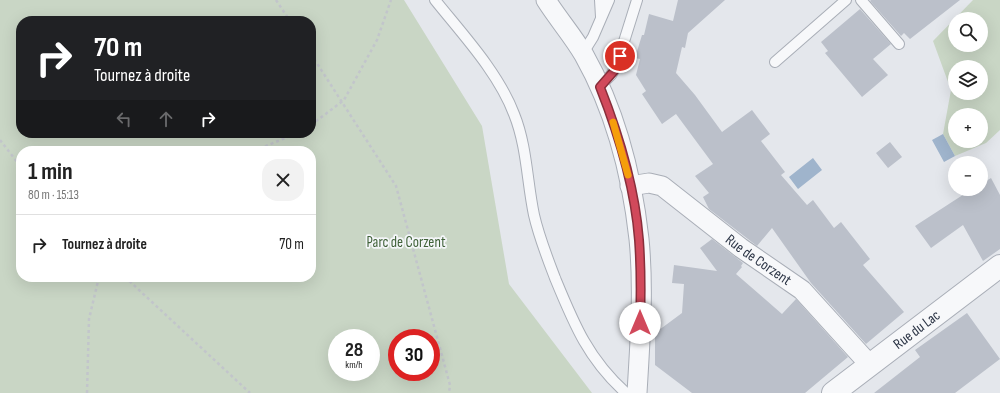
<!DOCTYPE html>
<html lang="fr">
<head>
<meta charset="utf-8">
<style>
  :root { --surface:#fff; --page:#f2f2f2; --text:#222; --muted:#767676; --line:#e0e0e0 }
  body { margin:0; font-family:"Sofia Sans Condensed",sans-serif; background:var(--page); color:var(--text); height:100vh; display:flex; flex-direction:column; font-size:15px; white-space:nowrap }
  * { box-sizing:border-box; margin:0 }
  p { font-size:13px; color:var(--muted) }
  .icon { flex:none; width:22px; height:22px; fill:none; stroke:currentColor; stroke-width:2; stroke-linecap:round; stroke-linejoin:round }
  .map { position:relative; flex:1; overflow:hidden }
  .panel { position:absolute; left:16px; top:146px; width:300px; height:136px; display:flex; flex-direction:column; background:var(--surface); border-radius:16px; box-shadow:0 4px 16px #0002 }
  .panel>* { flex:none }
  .top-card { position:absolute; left:16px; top:16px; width:300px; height:122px; border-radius:16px; box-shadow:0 4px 16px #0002; background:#202124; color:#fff; overflow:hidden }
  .fabs { position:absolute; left:948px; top:12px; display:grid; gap:8px }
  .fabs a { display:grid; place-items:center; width:40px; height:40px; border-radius:50%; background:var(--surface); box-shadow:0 4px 16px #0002; font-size:20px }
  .speed { position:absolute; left:328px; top:329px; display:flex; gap:8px; font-size:20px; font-weight:700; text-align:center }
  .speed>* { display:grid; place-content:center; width:52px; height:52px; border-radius:50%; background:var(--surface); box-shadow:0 4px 16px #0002; line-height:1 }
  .speed small { font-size:10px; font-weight:400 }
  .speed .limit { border:6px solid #d22; background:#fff; color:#111 }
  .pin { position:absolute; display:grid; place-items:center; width:34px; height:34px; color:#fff; margin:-17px; border:2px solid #fff; border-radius:50%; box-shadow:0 1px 4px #0007 }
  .me { position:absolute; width:44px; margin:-22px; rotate:0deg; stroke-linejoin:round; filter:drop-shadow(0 0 3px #0008) }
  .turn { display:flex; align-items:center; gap:14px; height:84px; padding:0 12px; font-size:18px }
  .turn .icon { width:52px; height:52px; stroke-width:2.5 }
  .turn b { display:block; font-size:28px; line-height:34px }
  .lanes { display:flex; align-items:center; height:38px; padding:0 12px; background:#0003; justify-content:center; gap:20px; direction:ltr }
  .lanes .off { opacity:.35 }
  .round { display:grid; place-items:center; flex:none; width:42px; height:42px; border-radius:16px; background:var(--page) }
  .overview { display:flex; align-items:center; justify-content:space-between; height:68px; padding:0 12px }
  h1 { font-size:24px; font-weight:700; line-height:30px }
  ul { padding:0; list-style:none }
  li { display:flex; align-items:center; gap:12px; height:60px; padding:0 12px; border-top:1px solid var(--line) }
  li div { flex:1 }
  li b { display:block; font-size:15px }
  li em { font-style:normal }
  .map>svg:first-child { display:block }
  .green { fill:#c9d6c5; fill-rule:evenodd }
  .water { fill:#9fb4cc }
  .building { fill:#bbc0ca }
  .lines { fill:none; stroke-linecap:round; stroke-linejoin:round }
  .service-casing { stroke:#a9aeb7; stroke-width:12 }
  .minor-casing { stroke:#a9aeb7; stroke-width:21 }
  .tertiary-casing { stroke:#a9aeb7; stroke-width:24 }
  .path { stroke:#c2c5cb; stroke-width:2.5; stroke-dasharray:3 3; stroke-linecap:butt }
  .service { stroke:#f7f8fa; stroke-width:10 }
  .minor { stroke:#f7f8fa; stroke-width:19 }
  .tertiary { stroke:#f7f8fa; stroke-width:22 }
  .route-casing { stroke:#882f3b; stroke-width:10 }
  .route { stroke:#d1495b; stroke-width:7 }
  .slow { stroke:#f59e0b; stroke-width:7 }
  .labels { text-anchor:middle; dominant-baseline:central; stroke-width:3.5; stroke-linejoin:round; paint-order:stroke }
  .park-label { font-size:15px; fill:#3f6138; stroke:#f4f6f9 }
  .street-label { font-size:15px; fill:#2b3445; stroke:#f4f6f9 }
</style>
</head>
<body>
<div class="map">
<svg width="1000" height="393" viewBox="0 0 1000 393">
  <rect width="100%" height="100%" fill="#e4e7ec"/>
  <path class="green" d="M 0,0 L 404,0 L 482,126 L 509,284 L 592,393 L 0,393 ZM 21,21 L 311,21 L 311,133 L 21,133 ZM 21,151 L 311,151 L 311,277 L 21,277 ZM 337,338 L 371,338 L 371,372 L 337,372 ZM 397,338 L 431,338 L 431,372 L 397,372 Z
    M 973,0 L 1000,0 L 1000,130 L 986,143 L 955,156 L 943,134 L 951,90 L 933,41 ZM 955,19 L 981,19 L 981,45 L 955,45 ZM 955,67 L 981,67 L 981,93 L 955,93 ZM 955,115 L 981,115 L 981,141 L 955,141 Z"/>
  <path class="water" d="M 943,134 L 955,156 L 944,162 L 932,140 Z
    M 813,158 L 822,170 L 798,189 L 789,177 Z"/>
  <path class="building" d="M 678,0 L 725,0 L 688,33 L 685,48 L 682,47 L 676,73 L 695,95 L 722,132 L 752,110 L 770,134 L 761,141 L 785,172 L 781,175 L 807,205 L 813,200 L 834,228 L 841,222 L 870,259 L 863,265 L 904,312 L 866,344 L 811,283 L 772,228 L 757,246 L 709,209 L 703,197 L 709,193 L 695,176 L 713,164 L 676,114 L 662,124 L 642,94 L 646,91 L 636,75 L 640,59 L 635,58 L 642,35 L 644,35 L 649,14 L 673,21 Z
    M 871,0 L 960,0 L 910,39 L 904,33 L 901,36 L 870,1 Z
    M 860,9 L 891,44 L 873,59 L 888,75 L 862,97 L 825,53 L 828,51 L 821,42 Z
    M 890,142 L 902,157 L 888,168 L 876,153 Z
    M 991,178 L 1000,195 L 1000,249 L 983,261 L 963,225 L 931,248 L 915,226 L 972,189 L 981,189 L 981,184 Z
    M 712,239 L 743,263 L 741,266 L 742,267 L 736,274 L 782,314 L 796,299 L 848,357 L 805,393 L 692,393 L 655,365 L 655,333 L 682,313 L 684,284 L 672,283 L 674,265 L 717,271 L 700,248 Z
    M 967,313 L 1000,359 L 955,393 L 874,393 L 920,357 L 915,350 Z"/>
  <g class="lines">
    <g class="service-casing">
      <path id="service" d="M 435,0 C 463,35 498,72 514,114 C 527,146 527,182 534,215 C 539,237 547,257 555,278 C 574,324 588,359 626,393
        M 600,0 L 601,17
        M 861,0 L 899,44
        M 583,53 L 593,37 L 609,0
        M 775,62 L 846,0
        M 599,87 L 611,75 L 616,67 L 637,0"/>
    </g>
    <g class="minor-casing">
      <g id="minor">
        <path d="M 546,0 C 558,19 573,36 584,55 C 615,110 632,176 639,239 C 644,290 640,342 637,393"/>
        <path id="s1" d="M 630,186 L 649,183 L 662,186 L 741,248 L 802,290 L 870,365"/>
      </g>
    </g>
    <g class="tertiary-casing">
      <g id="tertiary">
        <path id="s2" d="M 833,393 L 1000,266"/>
      </g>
    </g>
    <path class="path" d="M 276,0 L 290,21
      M 311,54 L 396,186 L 450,385 L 449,393
      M 311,125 L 344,100 L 377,40 L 391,0
      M 0,140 L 21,167
      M 254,151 L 297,133
      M 125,277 L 250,393
      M 87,393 L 89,319 L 99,277"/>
    <use href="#service" class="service"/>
    <use href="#minor" class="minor"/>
    <use href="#tertiary" class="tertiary"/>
  </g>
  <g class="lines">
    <g class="route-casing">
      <path id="route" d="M 620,56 L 614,71 L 600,87 C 619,135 635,188 639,240 C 641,268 641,295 640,323"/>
    </g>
    <use href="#route" class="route"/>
    <path class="slow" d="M 613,122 L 628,175"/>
  </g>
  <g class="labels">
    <g class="park-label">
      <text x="406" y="242">Parc de Corzent</text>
    </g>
    <g class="street-label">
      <text stroke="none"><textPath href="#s1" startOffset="154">Rue de Corzent</textPath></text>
      <text stroke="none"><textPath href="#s2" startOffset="105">Rue du Lac</textPath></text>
    </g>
  </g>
</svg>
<div class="fabs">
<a><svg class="icon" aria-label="search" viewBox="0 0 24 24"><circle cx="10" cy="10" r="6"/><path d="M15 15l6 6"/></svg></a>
<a><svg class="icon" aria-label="layers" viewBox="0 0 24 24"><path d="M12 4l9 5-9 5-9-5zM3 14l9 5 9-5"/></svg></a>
<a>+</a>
<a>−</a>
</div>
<div class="speed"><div>28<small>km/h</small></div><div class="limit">30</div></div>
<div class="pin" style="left:620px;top:56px;background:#d93025"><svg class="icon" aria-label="arrive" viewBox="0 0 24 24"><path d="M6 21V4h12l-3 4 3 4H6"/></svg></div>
<svg class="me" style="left:640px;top:323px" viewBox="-20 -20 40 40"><circle r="19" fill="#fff"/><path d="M0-13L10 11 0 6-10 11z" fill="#d1495b"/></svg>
<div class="top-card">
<div class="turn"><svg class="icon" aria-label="right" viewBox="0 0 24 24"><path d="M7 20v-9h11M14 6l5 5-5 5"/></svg><div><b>70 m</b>Tournez à droite</div></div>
<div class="lanes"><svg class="icon off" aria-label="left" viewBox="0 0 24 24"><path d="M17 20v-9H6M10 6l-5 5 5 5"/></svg><svg class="icon off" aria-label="ahead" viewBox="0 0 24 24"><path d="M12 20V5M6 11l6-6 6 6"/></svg><svg class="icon" aria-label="right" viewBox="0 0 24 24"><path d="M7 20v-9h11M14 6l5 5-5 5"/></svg></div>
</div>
<section class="panel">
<div class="overview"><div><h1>1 min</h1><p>80 m · 15:13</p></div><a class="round"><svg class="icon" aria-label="close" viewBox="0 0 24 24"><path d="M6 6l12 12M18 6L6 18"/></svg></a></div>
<ul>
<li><svg class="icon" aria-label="right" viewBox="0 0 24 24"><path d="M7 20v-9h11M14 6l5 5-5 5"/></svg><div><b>Tournez à droite</b></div><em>70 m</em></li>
</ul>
</section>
</div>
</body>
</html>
